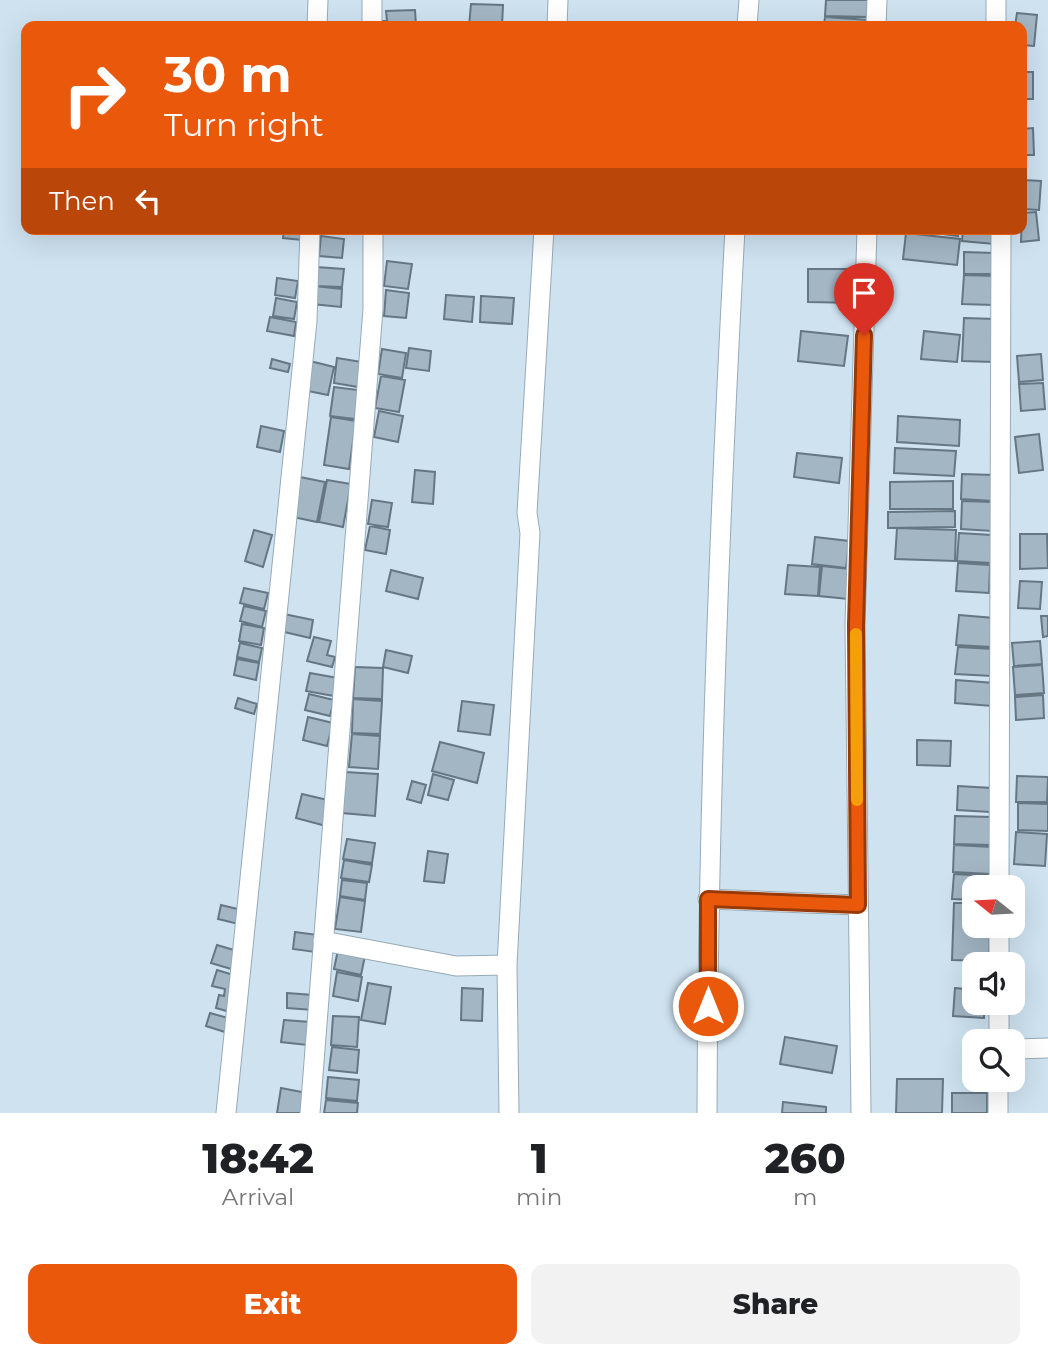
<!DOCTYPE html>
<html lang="en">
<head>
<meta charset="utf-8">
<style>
  :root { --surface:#fff; --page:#f2f2f2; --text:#202124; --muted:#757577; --accent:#ea580c }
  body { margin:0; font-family:Montserrat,sans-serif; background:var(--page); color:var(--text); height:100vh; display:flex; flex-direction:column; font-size:26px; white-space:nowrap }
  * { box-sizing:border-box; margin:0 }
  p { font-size:23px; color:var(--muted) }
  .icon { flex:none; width:38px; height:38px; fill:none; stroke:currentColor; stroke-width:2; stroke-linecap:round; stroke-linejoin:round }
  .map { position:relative; height:1113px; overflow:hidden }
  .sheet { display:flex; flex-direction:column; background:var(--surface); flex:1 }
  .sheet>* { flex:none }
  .top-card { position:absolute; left:21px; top:21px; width:1006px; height:214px; border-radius:14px; box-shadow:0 7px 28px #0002; background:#ea580c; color:#fff; overflow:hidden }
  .needle { width:46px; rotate:288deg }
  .tools { position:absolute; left:962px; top:875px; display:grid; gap:14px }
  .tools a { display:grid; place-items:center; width:63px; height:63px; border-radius:14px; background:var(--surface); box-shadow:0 7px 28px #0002; font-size:35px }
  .pin { position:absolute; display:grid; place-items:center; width:60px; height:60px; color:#fff; margin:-72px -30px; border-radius:50% 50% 50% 0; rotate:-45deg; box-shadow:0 0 7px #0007 }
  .pin .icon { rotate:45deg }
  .me { position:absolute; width:77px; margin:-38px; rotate:0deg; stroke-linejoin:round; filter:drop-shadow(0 0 5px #0008) }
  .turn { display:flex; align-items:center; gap:24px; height:147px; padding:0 28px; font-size:32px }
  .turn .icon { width:91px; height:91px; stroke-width:2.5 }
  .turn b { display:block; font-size:49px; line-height:60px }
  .then { display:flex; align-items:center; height:66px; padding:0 28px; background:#0003; gap:14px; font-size:26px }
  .eta { display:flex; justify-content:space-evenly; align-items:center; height:119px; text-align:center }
  .eta b { font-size:42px; font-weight:800; line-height:49px }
  .primary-button { display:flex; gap:14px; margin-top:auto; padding:14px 28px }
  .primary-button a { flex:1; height:80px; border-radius:14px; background:var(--accent); color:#fff; font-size:28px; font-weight:800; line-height:80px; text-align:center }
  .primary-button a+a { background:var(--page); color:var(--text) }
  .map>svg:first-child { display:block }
  .building { fill:#a3b6c4; stroke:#657783; stroke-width:2 }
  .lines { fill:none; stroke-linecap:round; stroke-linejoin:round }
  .minor-casing { stroke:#97aab7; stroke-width:21 }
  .minor { stroke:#fff; stroke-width:19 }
  .route-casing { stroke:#983908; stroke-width:18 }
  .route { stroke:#ea580c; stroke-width:12 }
  .slow { stroke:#f59e0b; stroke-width:12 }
</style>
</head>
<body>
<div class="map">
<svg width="1048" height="1113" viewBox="0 0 1048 1113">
  <rect width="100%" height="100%" fill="#cee2f0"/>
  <path class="building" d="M 826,0 L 870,0 L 869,17 L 825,16 Z
    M 471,4 L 503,5 L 502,26 L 469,26 Z
    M 415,10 L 416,26 L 383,26 L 382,21 L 387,21 L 386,11 Z
    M 1017,13 L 1037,15 L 1034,46 L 1022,45 L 1022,26 L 1015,26 Z
    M 825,17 L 869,20 L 868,26 L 824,26 Z
    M 1022,72 L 1033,72 L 1033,99 L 1022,99 Z
    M 1033,128 L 1034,155 L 1022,155 L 1022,129 Z
    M 1023,180 L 1041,181 L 1039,210 L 1022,209 Z
    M 1036,212 L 1039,240 L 1021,242 L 1022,213 Z
    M 284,229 L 303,229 L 302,240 L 283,238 Z
    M 908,229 L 958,229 L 958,236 Z
    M 963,229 L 996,229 L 994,244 L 962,241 Z
    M 906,233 L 960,239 L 957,265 L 903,259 Z
    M 321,236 L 344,239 L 342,258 L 319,256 Z
    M 964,252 L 994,253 L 994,274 L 964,274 Z
    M 387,261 L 412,264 L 408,289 L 384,286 Z
    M 316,267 L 344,269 L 342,287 L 314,286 Z
    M 808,269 L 858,269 L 858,303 L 808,302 Z
    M 964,275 L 994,276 L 993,305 L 962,304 Z
    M 277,278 L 298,281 L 295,298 L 275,295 Z
    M 314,286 L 342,289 L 341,307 L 312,304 Z
    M 386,290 L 409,293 L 406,318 L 384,316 Z
    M 446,295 L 474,297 L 472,322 L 444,319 Z
    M 481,296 L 514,298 L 512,324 L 480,322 Z
    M 276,298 L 297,302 L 294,319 L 273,316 Z
    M 270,317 L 296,322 L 294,336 L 267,331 Z
    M 964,318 L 996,319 L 994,362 L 962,361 Z
    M 801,331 L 848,336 L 844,366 L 798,361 Z
    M 924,331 L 960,335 L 957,362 L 921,359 Z
    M 409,348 L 431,351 L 429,371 L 406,368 Z
    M 382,349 L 406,353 L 402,378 L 378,374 Z
    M 1041,354 L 1043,380 L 1019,382 L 1017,356 Z
    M 337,358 L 362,362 L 358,387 L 334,383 Z
    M 272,359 L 290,364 L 288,372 L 270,368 Z
    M 310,361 L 334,367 L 328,395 L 303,390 Z
    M 381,376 L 405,380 L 399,412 L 375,408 Z
    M 1043,383 L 1045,409 L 1021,411 L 1019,384 Z
    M 334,387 L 358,390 L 355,419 L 330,416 Z
    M 379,411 L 403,416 L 398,442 L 374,437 Z
    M 898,416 L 960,420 L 959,446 L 897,442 Z
    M 331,417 L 356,421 L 349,469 L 324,465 Z
    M 261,426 L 284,431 L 280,452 L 257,447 Z
    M 1039,434 L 1043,470 L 1019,473 L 1015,437 Z
    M 895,448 L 956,451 L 954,476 L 894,473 Z
    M 797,453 L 842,458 L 839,483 L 794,477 Z
    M 415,470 L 435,472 L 433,504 L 412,502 Z
    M 962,474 L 994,475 L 993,501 L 961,499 Z
    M 300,477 L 325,482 L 317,522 L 293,517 Z
    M 327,480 L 351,484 L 343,527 L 319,522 Z
    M 953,481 L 953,509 L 890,509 L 890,482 Z
    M 372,500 L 392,503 L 388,527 L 368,524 Z
    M 962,501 L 994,502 L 992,531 L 961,529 Z
    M 955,511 L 955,527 L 888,528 L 888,512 Z
    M 370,526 L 390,530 L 386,554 L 365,550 Z
    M 897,528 L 956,530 L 955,561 L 895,559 Z
    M 254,530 L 272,535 L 263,567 L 245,561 Z
    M 959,533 L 992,535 L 991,563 L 957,561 Z
    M 1020,534 L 1047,534 L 1048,568 L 1020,569 Z
    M 815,537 L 849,541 L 846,568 L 812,564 Z
    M 958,563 L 990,565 L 989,593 L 956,591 Z
    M 788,565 L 820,567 L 818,596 L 785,594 Z
    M 822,566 L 850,569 L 848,599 L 819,596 Z
    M 391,570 L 423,578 L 418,599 L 386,591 Z
    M 1020,581 L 1042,582 L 1040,609 L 1018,608 Z
    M 244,588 L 268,593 L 264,609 L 240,603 Z
    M 244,606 L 266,611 L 262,627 L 240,621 Z
    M 284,614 L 313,620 L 310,638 L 280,631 Z
    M 959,615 L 994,618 L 992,647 L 956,645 Z
    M 1041,616 L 1048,616 L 1048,636 L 1043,637 Z
    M 242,624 L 264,628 L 261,645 L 239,641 Z
    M 314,637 L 331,641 L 327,655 L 335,657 L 332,667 L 307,661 Z
    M 1040,641 L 1042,664 L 1014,666 L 1012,643 Z
    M 240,643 L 262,648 L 259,662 L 237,657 Z
    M 958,647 L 994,649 L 992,676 L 955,674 Z
    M 386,650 L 412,656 L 408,673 L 383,667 Z
    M 237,659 L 259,663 L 256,680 L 234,675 Z
    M 1042,665 L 1044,693 L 1015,695 L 1013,667 Z
    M 355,667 L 383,668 L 382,699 L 353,698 Z
    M 310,673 L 338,678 L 334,696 L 306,691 Z
    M 956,680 L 994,683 L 992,706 L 955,703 Z
    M 309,694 L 334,700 L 330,716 L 305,710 Z
    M 1043,695 L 1044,718 L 1016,720 L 1015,697 Z
    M 238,698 L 257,704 L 254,714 L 235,708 Z
    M 353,699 L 382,701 L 380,734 L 352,733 Z
    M 462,701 L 494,705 L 490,735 L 458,731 Z
    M 308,717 L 333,723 L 327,746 L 303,740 Z
    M 352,734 L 380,736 L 378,769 L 349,767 Z
    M 917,740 L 951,741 L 950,766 L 917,765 Z
    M 440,742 L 484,753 L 477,783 L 432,771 Z
    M 345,772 L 378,774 L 375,816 L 342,813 Z
    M 433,774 L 454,780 L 448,800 L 428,795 Z
    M 1017,776 L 1048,777 L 1047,802 L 1016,802 Z
    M 412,781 L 426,785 L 421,803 L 407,799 Z
    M 958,786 L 992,788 L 990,812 L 957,810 Z
    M 302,794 L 332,801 L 326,826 L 296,818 Z
    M 1018,803 L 1048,804 L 1048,831 L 1018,830 Z
    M 955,816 L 993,817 L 992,845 L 954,844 Z
    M 1016,832 L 1047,834 L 1045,866 L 1014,864 Z
    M 347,839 L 375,843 L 372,863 L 343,859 Z
    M 954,845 L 993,847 L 991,874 L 953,872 Z
    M 428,851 L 448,854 L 444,883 L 424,881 Z
    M 344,860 L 372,865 L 369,882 L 341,878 Z
    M 954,874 L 990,876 L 990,887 L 975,887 L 975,900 L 952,899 Z
    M 342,880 L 367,883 L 365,900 L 340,896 Z
    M 340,897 L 365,901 L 361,932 L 335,929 Z
    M 954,903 L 975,903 L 975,926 L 990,926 L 989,961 L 952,960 Z
    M 221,905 L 246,911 L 243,925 L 218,919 Z
    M 295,932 L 318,935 L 315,952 L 293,949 Z
    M 217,945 L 244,953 L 238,971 L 211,963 Z
    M 339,945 L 366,951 L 361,975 L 334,969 Z
    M 217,970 L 240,977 L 230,1012 L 216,1008 L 219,995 L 224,996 L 225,989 L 212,986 Z
    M 337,972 L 362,977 L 358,1001 L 333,996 Z
    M 368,983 L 391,987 L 385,1024 L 361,1020 Z
    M 462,988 L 483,989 L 482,1021 L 461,1020 Z
    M 955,988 L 975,990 L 975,1003 L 985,1003 L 984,1018 L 953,1016 Z
    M 287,993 L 313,995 L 313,1010 L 287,1008 Z
    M 210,1013 L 235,1020 L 231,1034 L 206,1026 Z
    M 333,1016 L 359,1017 L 357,1047 L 331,1045 Z
    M 284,1020 L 310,1022 L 307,1045 L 281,1042 Z
    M 785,1037 L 837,1046 L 832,1073 L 780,1064 Z
    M 332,1047 L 359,1050 L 357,1073 L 329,1070 Z
    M 328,1077 L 359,1080 L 357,1101 L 326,1098 Z
    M 897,1079 L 943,1079 L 942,1113 L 896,1113 Z
    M 281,1088 L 307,1093 L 303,1113 L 277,1113 Z
    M 952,1093 L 987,1093 L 987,1113 L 952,1113 Z
    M 326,1100 L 358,1103 L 357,1113 L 324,1113 Z
    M 783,1102 L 826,1107 L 826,1113 L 782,1113 Z"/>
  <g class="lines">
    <g class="minor-casing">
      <path id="minor" d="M 372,0 L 372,26
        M 996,0 L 996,26
        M 317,26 L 318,0
        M 557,26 L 558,0
        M 747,26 L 749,0
        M 876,26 L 877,0
        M 999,887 L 1001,229
        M 708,899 L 858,905
        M 323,941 L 456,966 L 507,965
        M 999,964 L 999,926
        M 999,1041 L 999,1003
        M 1013,1049 L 1048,1048
        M 226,1113 L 307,321 L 310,229
        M 310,1113 L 373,309 L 373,229
        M 509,1113 L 507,965 L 530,533 L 527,513 L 544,229
        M 707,1113 C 708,818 719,524 735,229
        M 861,1113 L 855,625 L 867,229
        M 998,1113 L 998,1080"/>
    </g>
    <use href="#minor" class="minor"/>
  </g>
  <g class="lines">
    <g class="route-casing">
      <path id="route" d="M 708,1006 L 708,899 L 858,905 L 856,625 L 864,335"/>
    </g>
    <use href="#route" class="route"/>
    <path class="slow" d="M 856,634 L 857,800"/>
  </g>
</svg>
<div class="tools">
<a><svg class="needle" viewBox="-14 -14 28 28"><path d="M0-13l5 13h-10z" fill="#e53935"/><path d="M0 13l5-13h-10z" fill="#757577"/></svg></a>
<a><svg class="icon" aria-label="sound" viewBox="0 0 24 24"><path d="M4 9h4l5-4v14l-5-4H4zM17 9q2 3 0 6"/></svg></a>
<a><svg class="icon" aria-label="search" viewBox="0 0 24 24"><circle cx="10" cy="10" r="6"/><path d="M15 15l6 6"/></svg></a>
</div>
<div class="pin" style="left:864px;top:335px;background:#d93025"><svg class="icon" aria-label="arrive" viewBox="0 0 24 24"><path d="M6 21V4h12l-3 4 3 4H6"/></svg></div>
<svg class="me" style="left:708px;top:1006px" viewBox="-20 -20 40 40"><circle r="17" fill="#ea580c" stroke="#fff" stroke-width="3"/><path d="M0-11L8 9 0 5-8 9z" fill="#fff"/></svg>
<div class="top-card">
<div class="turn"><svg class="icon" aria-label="right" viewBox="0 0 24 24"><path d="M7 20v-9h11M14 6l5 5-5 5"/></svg><div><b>30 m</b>Turn right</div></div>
<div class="then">Then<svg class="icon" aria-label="left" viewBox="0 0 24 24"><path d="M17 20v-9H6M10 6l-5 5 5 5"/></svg></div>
</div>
</div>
<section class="sheet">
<div class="eta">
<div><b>18:42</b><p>Arrival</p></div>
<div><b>1</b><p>min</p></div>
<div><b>260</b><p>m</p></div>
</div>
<div class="primary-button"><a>Exit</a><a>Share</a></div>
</section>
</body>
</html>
